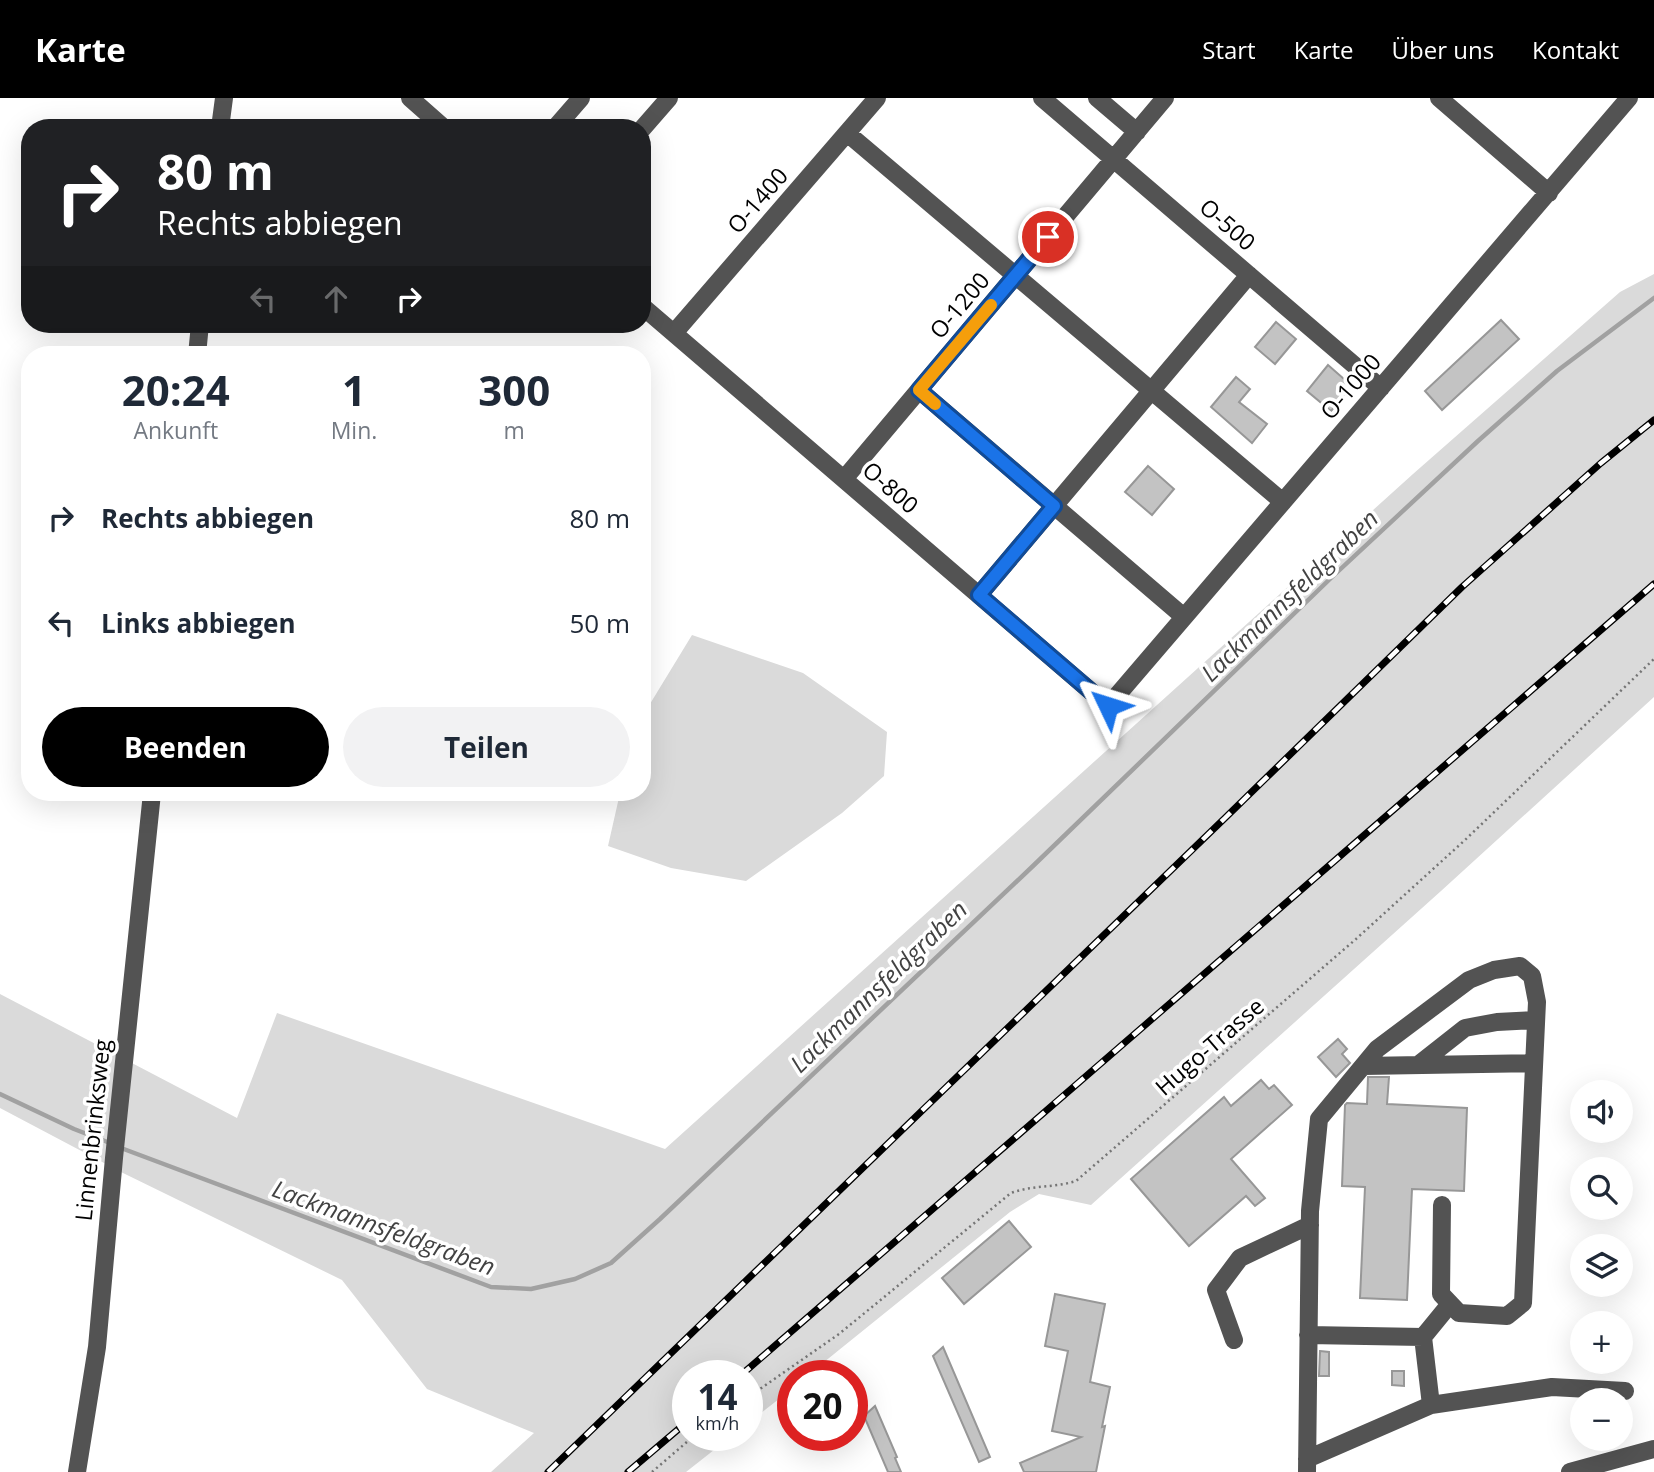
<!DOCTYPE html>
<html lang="de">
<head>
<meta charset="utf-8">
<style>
  :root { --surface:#fff; --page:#f2f2f3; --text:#1f2937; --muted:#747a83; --accent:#000 }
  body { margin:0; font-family:"Open Sans",sans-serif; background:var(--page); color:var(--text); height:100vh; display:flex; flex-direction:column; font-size:26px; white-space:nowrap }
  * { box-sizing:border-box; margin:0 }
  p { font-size:23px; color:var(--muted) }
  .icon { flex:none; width:38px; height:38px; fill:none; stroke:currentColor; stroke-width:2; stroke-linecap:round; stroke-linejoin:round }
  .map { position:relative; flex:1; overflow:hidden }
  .details { position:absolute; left:21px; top:248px; width:630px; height:455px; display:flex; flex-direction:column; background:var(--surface); border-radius:28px; box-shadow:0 7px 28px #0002 }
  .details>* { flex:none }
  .banner { position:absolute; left:21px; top:21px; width:630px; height:214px; border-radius:28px; box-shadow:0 7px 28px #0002; background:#202124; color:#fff; overflow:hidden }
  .fabs { position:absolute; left:1570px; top:982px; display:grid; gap:14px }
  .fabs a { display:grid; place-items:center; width:63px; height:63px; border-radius:50%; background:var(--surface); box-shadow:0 7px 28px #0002; font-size:35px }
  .speed { position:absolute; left:672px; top:1262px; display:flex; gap:14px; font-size:35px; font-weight:700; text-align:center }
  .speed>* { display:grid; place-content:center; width:91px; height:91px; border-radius:50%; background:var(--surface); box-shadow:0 7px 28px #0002; line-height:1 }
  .speed small { font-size:18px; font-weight:400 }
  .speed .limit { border:10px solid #d22; background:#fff; color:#111 }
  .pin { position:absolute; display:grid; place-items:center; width:60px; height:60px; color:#fff; margin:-30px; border:4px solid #fff; border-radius:50%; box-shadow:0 2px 7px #0007 }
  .me { position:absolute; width:77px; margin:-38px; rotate:311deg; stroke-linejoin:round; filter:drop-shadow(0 0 5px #0008) }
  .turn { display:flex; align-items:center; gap:24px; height:147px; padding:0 21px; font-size:32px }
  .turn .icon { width:91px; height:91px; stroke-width:2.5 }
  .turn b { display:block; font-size:49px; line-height:60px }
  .lanes { display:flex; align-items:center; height:66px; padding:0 21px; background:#0003; justify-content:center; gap:35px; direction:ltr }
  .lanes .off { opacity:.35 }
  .eta { display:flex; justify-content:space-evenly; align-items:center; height:119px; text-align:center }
  .eta b { font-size:42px; font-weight:700; line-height:49px }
  .primary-button { display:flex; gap:14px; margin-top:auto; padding:14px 21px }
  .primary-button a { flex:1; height:80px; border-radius:42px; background:var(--accent); color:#fff; font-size:28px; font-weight:700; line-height:80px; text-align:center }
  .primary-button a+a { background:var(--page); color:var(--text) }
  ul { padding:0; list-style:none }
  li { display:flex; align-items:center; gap:21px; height:105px; padding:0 21px }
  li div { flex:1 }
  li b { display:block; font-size:26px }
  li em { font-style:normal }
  header { display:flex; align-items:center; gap:42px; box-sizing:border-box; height:98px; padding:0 35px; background:var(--accent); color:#fff }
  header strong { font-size:33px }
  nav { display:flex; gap:38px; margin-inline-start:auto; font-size:24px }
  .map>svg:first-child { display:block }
  .green { fill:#dadada }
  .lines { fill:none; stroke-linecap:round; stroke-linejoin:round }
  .stream { stroke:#a1a1a1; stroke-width:4.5 }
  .building { fill:#c3c3c3; stroke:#979797; stroke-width:2 }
  .path { stroke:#757575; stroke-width:2.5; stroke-dasharray:2 3.5; stroke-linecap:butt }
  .minor { stroke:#535353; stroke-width:18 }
  .rail-casing { stroke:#000; stroke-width:7 }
  .rail { stroke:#fff; stroke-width:4.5; stroke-dasharray:13; stroke-linecap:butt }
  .route-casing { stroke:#114b97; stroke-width:18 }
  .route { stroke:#1a73e8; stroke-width:12 }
  .slow { stroke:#f59e0b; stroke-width:12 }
  .labels { text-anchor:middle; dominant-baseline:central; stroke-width:7; stroke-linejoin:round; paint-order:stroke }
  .street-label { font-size:23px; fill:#000; stroke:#fff }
  .water-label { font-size:24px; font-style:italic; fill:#424242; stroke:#fff }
</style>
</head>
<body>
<header>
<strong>Karte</strong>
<nav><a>Start</a><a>Karte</a><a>Über uns</a><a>Kontakt</a></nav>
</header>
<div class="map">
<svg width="1654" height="1374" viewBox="0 0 1654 1374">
  <rect width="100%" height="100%" fill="#fff"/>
  <path class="green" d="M 1654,176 L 1654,599 L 1441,793 L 1091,1107 L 1039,1096 L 1010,1114 L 808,1277 L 793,1278 L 793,1290 L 747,1326 L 747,1278 L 688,1278 L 688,1337 L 733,1337 L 686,1374 L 491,1374 L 534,1335 L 427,1291 L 342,1182 L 123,1075 L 0,1010 L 0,896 L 237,1020 L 277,915 L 665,1051 L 1413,376 L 1620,194 Z
    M 692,537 L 803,575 L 887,634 L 884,678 L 842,715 L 746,783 L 671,770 L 608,748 L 620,695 L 642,695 L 642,619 Z"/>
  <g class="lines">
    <path class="stream" d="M 0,996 L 74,1031 L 110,1045
      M 121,1050 L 491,1189 L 531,1191 L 575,1181 L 611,1165 L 660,1121 L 1034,767 L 1332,479 L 1478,343 L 1557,273 L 1654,200"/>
  </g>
  <path class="building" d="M 1501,222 L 1519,241 L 1442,312 L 1425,293 Z
    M 1276,224 L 1296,241 L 1275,266 L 1255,249 Z
    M 1328,267 L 1352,288 L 1331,313 L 1307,293 Z
    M 1236,279 L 1250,291 L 1239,304 L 1267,326 L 1252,345 L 1211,309 Z
    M 1148,368 L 1174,391 L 1152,417 L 1125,394 Z
    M 1338,941 L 1347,951 L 1342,956 L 1350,965 L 1336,979 L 1318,959 Z
    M 1368,979 L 1389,979 L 1387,1006 L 1467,1010 L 1464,1093 L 1412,1091 L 1407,1202 L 1360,1200 L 1365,1089 L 1342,1088 L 1345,1007 L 1347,1005 L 1367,1006 Z
    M 1261,982 L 1269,991 L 1274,987 L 1292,1007 L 1231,1061 L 1265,1100 L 1255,1108 L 1246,1098 L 1189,1148 L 1131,1081 L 1224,999 L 1231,1008 Z
    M 1009,1123 L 1031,1149 L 964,1206 L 942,1180 Z
    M 1055,1196 L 1105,1206 L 1090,1284 L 1110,1289 L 1102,1329 L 1105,1328 L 1096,1374 L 1024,1374 L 1020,1365 L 1081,1339 L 1052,1333 L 1068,1253 L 1045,1248 Z
    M 943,1249 L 990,1359 L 979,1364 L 933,1258 Z
    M 1320,1253 L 1329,1254 L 1329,1278 L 1319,1278 Z
    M 1392,1273 L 1404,1273 L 1404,1288 L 1392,1287 Z
    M 875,1308 L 897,1359 L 895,1360 L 901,1374 L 888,1374 L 864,1318 Z"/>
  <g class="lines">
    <path class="path" d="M 747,1300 L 839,1236 L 1011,1095 C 1032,1087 1054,1090 1076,1083 L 1356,841 L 1465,742 L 1654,561
      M 652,1374 L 695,1337"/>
    <path class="minor" d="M 410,0 L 444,30
      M 1042,0 L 1381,290
      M 1097,0 L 1137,34
      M 1439,0 L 1549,95
      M 220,30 L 224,0
      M 555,30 L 581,0
      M 642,31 L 669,0
      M 847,35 L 1283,404
      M 642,208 L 1108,608 L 1629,0
      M 674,235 L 877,0
      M 197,257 L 200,226
      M 919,292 L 1184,519
      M 844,381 L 1165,0
      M 979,497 L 1249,177
      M 1418,967 L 1465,930 L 1497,924 L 1536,922
      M 1363,968 L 1534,965
      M 1308,1237 L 1423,1239
      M 1234,1242 L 1216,1192 L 1240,1160 L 1310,1127
      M 1431,1307 L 1423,1239 L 1450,1206
      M 1307,1361 L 1431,1307 L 1552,1289 L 1625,1293
      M 77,1374 L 97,1249 L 114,1060 L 152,695
      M 1307,1374 L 1310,1113 L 1319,1021 L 1377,951 L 1469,882 L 1494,872 L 1520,868 L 1532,878 L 1537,904 L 1523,1205 L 1507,1218 L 1459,1215 L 1441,1196 L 1442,1107
      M 1570,1374 L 1654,1351"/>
    <g class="rail-casing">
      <path id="rail" d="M 740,1278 L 1654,486
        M 548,1374 L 1225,720 L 1462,489 L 1601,365 L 1654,322
        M 628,1374 L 688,1323"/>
    </g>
    <use href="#rail" class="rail"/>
  </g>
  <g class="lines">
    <g class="route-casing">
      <path id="route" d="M 1048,139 L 919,292 L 1054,408 L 979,497 L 1108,608"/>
    </g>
    <use href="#route" class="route"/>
    <path class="slow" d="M 935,306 L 919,292 L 991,207"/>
  </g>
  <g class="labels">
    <g class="street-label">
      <text transform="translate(757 102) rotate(-49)">O-1400</text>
      <text transform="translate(1228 126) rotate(41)">O-500</text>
      <text transform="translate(959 207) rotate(-50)">O-1200</text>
      <text transform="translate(1350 288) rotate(-49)">O-1000</text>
      <text transform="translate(891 389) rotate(41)">O-800</text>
      <text transform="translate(1209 948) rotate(-41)">Hugo-Trasse</text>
      <text transform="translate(92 1032) rotate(-84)">Linnenbrinksweg</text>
    </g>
    <g class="water-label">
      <text transform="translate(1289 497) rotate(-44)">Lackmannsfeldgraben</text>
      <text transform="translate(878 888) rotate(-44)">Lackmannsfeldgraben</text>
      <text transform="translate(384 1129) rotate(20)">Lackmannsfeldgraben</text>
    </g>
  </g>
</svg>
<div class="fabs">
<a><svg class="icon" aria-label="sound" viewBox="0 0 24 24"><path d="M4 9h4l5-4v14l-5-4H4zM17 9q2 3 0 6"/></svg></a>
<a><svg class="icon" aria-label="search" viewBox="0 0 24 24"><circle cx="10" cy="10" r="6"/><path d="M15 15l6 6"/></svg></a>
<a><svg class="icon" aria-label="layers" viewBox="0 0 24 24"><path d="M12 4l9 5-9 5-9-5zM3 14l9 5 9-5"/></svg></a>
<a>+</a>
<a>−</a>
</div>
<div class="speed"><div>14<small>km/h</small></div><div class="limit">20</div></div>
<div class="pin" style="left:1048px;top:139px;background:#d93025"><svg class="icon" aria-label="arrive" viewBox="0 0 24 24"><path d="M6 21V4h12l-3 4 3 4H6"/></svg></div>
<svg class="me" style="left:1108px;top:608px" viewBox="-20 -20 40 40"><path d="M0-17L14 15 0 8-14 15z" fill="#1a73e8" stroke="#fff" stroke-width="4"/></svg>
<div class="banner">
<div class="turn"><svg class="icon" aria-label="right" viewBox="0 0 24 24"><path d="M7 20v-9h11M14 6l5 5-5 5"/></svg><div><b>80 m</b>Rechts abbiegen</div></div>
<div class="lanes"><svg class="icon off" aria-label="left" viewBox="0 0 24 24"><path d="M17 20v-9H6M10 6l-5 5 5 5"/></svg><svg class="icon off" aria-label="ahead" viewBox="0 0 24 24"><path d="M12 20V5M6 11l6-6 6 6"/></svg><svg class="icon" aria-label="right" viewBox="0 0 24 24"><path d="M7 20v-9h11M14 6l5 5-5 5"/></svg></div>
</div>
<section class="details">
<div class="eta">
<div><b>20:24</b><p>Ankunft</p></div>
<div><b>1</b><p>Min.</p></div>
<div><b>300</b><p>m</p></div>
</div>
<ul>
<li><svg class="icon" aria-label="right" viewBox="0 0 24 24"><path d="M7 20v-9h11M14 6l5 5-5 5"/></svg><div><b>Rechts abbiegen</b></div><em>80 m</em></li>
<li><svg class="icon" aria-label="left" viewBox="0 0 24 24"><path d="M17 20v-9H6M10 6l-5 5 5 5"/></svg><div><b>Links abbiegen</b></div><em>50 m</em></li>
</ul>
<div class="primary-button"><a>Beenden</a><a>Teilen</a></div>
</section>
</div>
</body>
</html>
